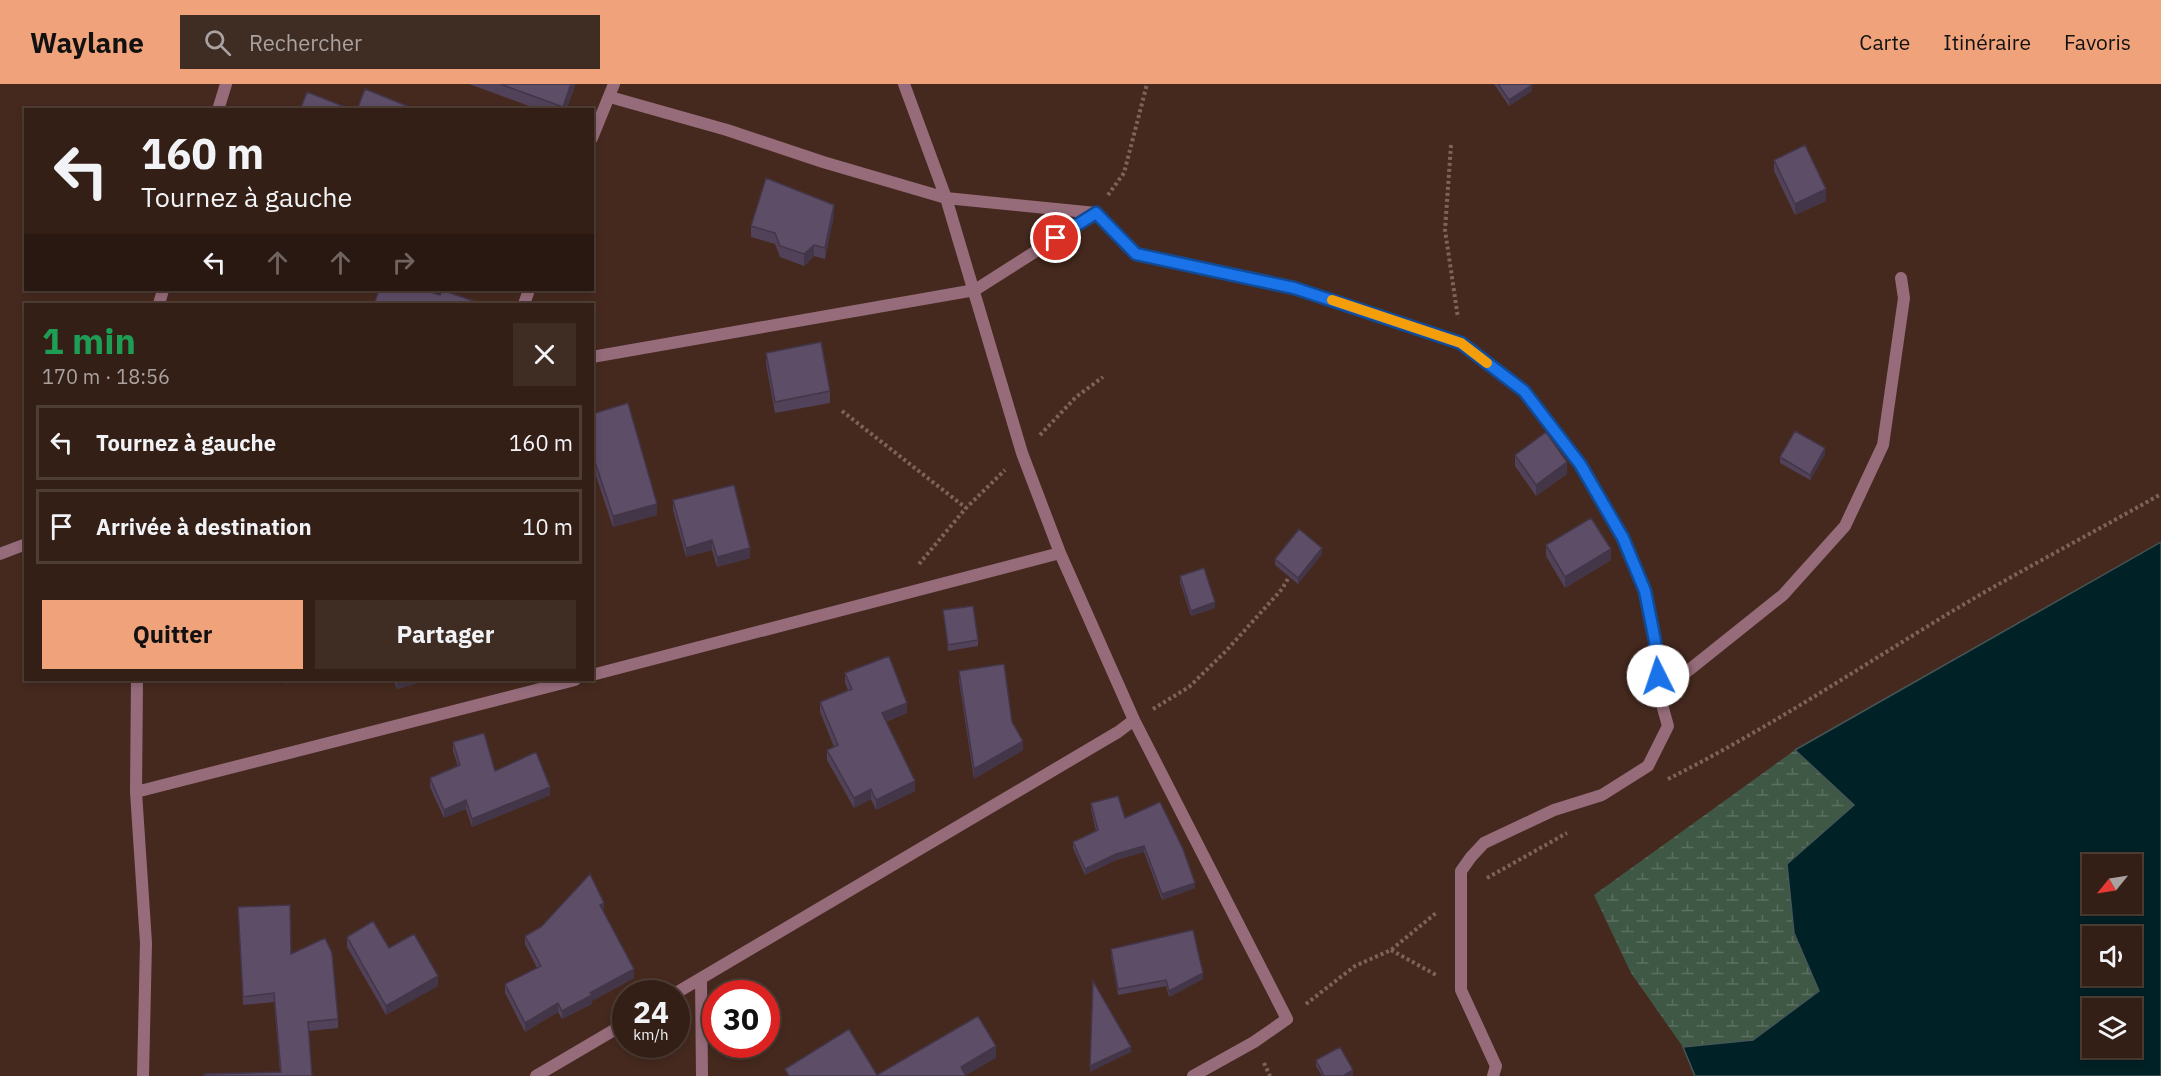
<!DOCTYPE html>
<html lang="fr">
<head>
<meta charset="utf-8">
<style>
  :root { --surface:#341f16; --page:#3f2c23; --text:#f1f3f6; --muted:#a9a2a1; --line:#4e3d35; --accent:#f0a27a }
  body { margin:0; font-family:"IBM Plex Sans",sans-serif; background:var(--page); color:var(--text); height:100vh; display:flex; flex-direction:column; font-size:22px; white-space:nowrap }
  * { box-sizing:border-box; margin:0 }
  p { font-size:20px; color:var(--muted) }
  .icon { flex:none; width:33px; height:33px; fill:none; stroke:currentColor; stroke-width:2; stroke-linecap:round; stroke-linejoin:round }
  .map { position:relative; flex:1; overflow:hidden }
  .details { position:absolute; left:24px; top:219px; width:570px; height:378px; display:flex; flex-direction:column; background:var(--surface); border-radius:0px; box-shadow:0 3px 9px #0003,0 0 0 2px var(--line) }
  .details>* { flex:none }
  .banner { position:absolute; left:24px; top:24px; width:570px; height:183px; border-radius:0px; box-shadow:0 3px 9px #0003,0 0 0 2px var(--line); background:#341f16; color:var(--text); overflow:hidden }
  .needle { width:39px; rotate:240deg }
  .fabs { position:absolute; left:2082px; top:770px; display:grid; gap:12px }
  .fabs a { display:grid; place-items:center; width:60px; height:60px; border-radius:0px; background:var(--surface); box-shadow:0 3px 9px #0003,0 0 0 2px var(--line); font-size:30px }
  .speed { position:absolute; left:612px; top:896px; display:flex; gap:12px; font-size:30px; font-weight:700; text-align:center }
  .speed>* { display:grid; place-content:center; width:78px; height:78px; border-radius:50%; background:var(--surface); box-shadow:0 3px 9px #0003,0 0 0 2px var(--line); line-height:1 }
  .speed small { font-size:15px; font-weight:400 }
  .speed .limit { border:9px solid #d22; background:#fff; color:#111 }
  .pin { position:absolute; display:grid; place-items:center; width:51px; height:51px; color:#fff; margin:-26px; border:3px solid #fff; border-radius:50%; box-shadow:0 2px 6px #0007 }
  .me { position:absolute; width:66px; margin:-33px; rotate:356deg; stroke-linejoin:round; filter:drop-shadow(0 0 4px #0008) }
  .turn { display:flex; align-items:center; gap:21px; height:126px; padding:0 18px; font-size:27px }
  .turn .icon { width:78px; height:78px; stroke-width:2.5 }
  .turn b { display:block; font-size:42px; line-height:51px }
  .lanes { display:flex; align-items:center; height:57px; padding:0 18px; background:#0003; justify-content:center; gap:30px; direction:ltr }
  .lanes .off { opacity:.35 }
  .round { display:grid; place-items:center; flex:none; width:63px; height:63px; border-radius:0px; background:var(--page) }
  .head { display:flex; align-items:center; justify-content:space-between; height:102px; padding:0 18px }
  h1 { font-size:36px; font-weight:700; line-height:45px; color:#1e9e55 }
  .action { display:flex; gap:12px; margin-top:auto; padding:12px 18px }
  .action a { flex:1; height:69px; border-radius:0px; background:var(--accent); color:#111; font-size:24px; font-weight:700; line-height:69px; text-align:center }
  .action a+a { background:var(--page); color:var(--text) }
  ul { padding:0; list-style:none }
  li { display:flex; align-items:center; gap:18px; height:75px; margin:0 12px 9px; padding:0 6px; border:3px solid var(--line); border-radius:0px }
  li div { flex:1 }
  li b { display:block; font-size:22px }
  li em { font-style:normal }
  header { display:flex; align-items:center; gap:36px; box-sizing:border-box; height:84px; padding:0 30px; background:var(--accent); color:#111 }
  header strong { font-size:28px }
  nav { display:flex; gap:33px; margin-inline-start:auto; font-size:21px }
  .search { width:420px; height:54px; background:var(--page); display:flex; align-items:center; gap:15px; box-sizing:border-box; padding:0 21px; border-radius:0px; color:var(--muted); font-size:22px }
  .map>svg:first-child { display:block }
  .wetland { fill:url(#wetland-marsh) }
  .water { fill:#002125; stroke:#455657; stroke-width:1.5; fill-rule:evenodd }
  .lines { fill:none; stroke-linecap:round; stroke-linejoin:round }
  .path { stroke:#7d645a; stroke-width:4; stroke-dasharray:3 3; stroke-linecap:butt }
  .minor { stroke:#966c7b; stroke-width:12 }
  .wall { fill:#514259 }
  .shaded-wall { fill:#423648 }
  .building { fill:#5e4d67; stroke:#423648; stroke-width:1.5 }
  .route-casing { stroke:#114b97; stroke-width:15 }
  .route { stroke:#1a73e8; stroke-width:10 }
  .slow { stroke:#f59e0b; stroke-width:10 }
</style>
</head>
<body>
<header>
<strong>Waylane</strong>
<div class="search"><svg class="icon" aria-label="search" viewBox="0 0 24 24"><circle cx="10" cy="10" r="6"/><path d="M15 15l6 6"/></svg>Rechercher</div>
<nav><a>Carte</a><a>Itinéraire</a><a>Favoris</a></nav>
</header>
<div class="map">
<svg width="2161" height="992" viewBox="0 0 2161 992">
  <defs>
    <pattern id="wetland-marsh" width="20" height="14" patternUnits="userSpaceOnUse" patternTransform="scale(1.5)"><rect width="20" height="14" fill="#3f5845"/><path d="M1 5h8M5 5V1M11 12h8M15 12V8" fill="none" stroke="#5b6f5f"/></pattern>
  </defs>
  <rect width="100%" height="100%" fill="#45291e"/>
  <path class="wetland" d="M 1795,666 L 1855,721 L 1794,849 L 1819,907 L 1753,956 L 1683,963 L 1631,889 L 1594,811 Z"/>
  <path class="water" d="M 2161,458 L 2161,992 L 1695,992 L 1683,963 L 1753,956 L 1819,907 L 1794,849 L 1787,780 L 1854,721 L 1795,666 ZM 2092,780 L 2132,780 L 2132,819 L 2092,819 ZM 2092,852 L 2132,852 L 2132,891 L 2092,891 ZM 2092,924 L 2132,924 L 2132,963 L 2092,963 Z"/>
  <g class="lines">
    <path class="path" d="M 1451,61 L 1445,146 L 1458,234
      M 1108,111 L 1124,89 L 1147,0
      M 842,327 L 966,424
      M 1040,351 L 1076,313 L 1103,293
      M 919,480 L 966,424 L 1005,386
      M 1153,625 L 1189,603 L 1226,567 L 1282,505 L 1289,493
      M 1668,695 C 1766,646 1857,585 1951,528 C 2019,487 2091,450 2161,410
      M 1487,794 L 1567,749
      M 1391,866 L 1438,892
      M 1306,920 L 1355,882 L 1391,866 L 1436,829
      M 1264,979 L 1270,992"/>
    <path class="minor" d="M 904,0 L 946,114 L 1022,369 L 1060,469 L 1134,636 L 1287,935 L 1254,958 L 1193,992
      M 610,13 L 727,46 L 823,78 L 946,114 L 1096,129 L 1136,170 L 1294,204 L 1461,259 L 1524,307 L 1580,380 L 1623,454 L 1645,507 L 1655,557 L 1659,610
      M 218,26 L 226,0
      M 592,54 L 614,0
      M 159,220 L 163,206
      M 524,220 L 529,206
      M 592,273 L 975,206 L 1096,129
      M 0,470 L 26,460
      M 592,591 L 1060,469
      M 137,596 L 136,708 L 146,859 L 143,992
      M 136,708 L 575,596
      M 701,895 L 702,992
      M 676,909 L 1118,648 L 1134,636
      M 536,992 L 626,939
      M 1493,992 L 1496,982 L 1461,906 L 1461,787 L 1471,773 L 1484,759 L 1554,726 L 1602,711 L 1648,682 L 1668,642 L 1659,610 L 1783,511 L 1845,442 L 1883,361 L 1904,214 L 1901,194"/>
  </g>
  <path class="wall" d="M 469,0 L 575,0 L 575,2 L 566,26 L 540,26 Z
    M 1494,0 L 1531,0 L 1532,7 L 1509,22 Z
    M 1774,76 L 1826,117 L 1795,131 L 1774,87 Z
    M 834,132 L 825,175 L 814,172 L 804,182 L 780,173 L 775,160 L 751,153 L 751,142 Z
    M 766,269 L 830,307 L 830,319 L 775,329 L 766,280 Z
    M 592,330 L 657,431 L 613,443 L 592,380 Z
    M 1825,370 L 1810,396 L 1780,379 L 1780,373 Z
    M 1515,371 L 1567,390 L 1536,412 L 1515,382 Z
    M 673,416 L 750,474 L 717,483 L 712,466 L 686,473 L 673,426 Z
    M 1546,461 L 1611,476 L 1565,504 L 1546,472 Z
    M 1322,470 L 1298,500 L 1275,481 L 1275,475 Z
    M 1180,492 L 1215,524 L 1191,532 L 1180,498 Z
    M 943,526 L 978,556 L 978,562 L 948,567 Z
    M 959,587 L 1012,638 L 1023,666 L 974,695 L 959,597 Z
    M 845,589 L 907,629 L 886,638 L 915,707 L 876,726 L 871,715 L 854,724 L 827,676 L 827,666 L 834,663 L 820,628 L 820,618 L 848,606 L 845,599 Z
    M 394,596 L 427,596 L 397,605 Z
    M 453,658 L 495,687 L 550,711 L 472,743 L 466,725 L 444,734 L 430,703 L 430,694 L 458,682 L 453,667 Z
    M 1091,719 L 1125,734 L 1195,804 L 1162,816 L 1144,768 L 1116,776 L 1085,791 L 1073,764 L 1073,758 L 1096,747 L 1091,725 Z
    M 238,823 L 291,870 L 338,935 L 338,944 L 309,947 L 312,992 L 280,988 L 274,918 L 243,921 Z
    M 603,828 L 634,894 L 592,917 L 592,920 L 562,935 L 558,928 L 525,948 L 505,909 L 505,900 L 537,884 L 525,860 L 525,852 Z
    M 347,853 L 389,864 L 438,902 L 386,931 L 347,863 Z
    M 1111,865 L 1203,895 L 1169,913 L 1166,902 L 1118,911 L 1111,871 Z
    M 1316,976 L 1353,992 L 1322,992 L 1316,982 Z"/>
  <path class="shaded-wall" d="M 571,0 L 575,0 L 575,2 L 566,26 L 563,26 L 563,23 Z
    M 1532,1 L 1532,7 L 1509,22 L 1509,16 Z
    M 1826,105 L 1826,117 L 1795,131 L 1795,120 Z
    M 834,121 L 834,132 L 825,175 L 825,164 Z
    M 814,161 L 814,172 L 804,182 L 804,170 Z
    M 1825,364 L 1825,370 L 1810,396 L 1810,391 Z
    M 1567,378 L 1567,390 L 1536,412 L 1536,401 Z
    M 657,420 L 657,431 L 613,443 L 613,432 Z
    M 712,456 L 712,466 L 686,473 L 686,464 Z
    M 750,464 L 750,474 L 717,483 L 717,473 Z
    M 1322,464 L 1322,470 L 1298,500 L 1298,494 Z
    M 1611,465 L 1611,476 L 1565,504 L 1565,493 Z
    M 1215,518 L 1215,524 L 1191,532 L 1191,527 Z
    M 286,596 L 308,596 L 286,600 Z
    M 397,596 L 427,596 L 397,605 Z
    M 907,619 L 907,629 L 882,639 L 882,629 Z
    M 1023,657 L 1023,666 L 974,695 L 974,685 Z
    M 915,697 L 915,707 L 876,726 L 876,716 Z
    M 550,703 L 550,711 L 472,743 L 472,735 Z
    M 871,705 L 871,715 L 854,724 L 854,714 Z
    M 466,716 L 466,725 L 444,734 L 444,726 Z
    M 1144,762 L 1144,768 L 1116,776 L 1085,791 L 1085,785 L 1116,770 Z
    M 1195,799 L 1195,804 L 1162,816 L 1162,810 Z
    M 604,819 L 604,828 L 600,821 Z
    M 634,885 L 634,894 L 592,917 L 592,920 L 562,935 L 562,927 L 590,909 Z
    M 1203,889 L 1203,895 L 1169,913 L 1169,907 Z
    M 438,892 L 438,902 L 386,931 L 386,922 Z
    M 558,919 L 558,928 L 525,948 L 525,939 Z
    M 996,962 L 996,974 L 965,992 L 961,983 Z
    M 1131,963 L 1131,968 L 1090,988 L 1090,982 Z
    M 1353,986 L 1353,992 L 1343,992 Z"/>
  <path class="building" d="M 500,0 L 571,0 L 563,23 Z
    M 1498,0 L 1531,0 L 1532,1 L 1509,16 Z
    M 365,5 L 417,26 L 357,26 Z
    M 307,8 L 353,26 L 300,26 Z
    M 1805,61 L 1826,105 L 1795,120 L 1774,76 Z
    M 766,94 L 834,121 L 825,164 L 814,161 L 804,170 L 780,162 L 775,149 L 751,142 Z
    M 379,206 L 424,206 L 440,211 L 442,206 L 482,220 L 374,220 Z
    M 821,258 L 830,307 L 775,318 L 766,269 Z
    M 628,319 L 657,420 L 613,432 L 592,369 L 592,330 Z
    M 1795,347 L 1825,364 L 1810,391 L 1780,373 Z
    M 1546,348 L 1567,378 L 1536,401 L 1515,371 Z
    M 734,401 L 750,464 L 717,473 L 712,456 L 686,464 L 673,416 Z
    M 1591,434 L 1611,465 L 1565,493 L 1546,461 Z
    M 1299,445 L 1322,464 L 1298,494 L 1275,475 Z
    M 1204,484 L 1215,518 L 1191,527 L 1180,492 Z
    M 973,522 L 978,556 L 948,561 L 943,526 Z
    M 889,572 L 907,619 L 882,629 L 915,697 L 876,716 L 871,705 L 854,714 L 827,666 L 838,661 L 820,618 L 852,605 L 845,589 Z
    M 1004,580 L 1012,638 L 1023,657 L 974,685 L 959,587 Z
    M 484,649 L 495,687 L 536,668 L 550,703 L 472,735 L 466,716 L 444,726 L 430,694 L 460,681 L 453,658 Z
    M 1118,712 L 1125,734 L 1160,718 L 1183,765 L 1195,799 L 1162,810 L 1144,762 L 1116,770 L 1085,785 L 1073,758 L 1098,746 L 1091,719 Z
    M 590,790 L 604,819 L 600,821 L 634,885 L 590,909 L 592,911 L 562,927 L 558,919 L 525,939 L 505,900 L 541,882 L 525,852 L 541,843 Z
    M 290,821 L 291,870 L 325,854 L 332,869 L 338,935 L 308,938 L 312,992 L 204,992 L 204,990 L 281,988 L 274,909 L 243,913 L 238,823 Z
    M 373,837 L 389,864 L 414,850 L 438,892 L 386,922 L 347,853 Z
    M 1193,846 L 1203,889 L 1169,907 L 1166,896 L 1118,905 L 1111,865 Z
    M 1093,897 L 1131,963 L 1090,982 Z
    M 978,932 L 996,962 L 961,983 L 966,992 L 789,992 L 785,985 L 849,945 L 877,991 Z
    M 1340,963 L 1353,986 L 1343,992 L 1324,992 L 1316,976 Z"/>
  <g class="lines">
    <g class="route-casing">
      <path id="route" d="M 1056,154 L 1096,129 L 1136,170 L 1294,204 L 1461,259 L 1524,307 L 1580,380 L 1623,454 L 1645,507 L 1655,557 L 1658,592"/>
    </g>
    <use href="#route" class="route"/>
    <path class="slow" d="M 1332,216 L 1461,259 L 1487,279"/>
  </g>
</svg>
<div class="fabs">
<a><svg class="needle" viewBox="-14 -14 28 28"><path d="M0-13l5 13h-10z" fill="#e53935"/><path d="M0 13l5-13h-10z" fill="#a9a2a1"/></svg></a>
<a><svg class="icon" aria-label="sound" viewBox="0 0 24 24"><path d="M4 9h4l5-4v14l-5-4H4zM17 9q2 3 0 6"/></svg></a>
<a><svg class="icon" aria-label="layers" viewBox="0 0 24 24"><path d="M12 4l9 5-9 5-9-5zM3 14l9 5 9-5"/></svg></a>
</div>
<div class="speed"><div>24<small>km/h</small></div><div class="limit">30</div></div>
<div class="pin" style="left:1056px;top:154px;background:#d93025"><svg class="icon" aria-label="arrive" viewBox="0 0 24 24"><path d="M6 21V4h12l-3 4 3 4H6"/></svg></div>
<svg class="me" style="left:1658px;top:592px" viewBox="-20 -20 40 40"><circle r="19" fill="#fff"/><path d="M0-13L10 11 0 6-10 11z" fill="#1a73e8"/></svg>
<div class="banner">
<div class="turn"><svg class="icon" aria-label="left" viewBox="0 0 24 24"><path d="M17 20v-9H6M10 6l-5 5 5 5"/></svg><div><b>160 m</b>Tournez à gauche</div></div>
<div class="lanes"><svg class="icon" aria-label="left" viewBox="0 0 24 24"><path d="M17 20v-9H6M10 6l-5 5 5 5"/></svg><svg class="icon off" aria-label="ahead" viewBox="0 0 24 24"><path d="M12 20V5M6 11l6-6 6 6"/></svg><svg class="icon off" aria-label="ahead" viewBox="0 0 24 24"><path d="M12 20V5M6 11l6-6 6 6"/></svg><svg class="icon off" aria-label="right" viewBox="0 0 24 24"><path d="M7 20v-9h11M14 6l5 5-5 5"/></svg></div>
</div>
<section class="details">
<div class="head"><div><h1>1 min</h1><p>170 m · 18:56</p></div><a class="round"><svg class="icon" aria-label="close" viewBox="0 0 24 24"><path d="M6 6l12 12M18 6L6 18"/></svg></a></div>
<ul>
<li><svg class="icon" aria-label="left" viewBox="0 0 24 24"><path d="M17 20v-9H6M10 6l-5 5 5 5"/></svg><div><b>Tournez à gauche</b></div><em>160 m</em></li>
<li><svg class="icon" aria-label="arrive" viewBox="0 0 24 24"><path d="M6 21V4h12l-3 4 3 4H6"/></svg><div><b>Arrivée à destination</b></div><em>10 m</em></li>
</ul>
<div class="action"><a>Quitter</a><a>Partager</a></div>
</section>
</div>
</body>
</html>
